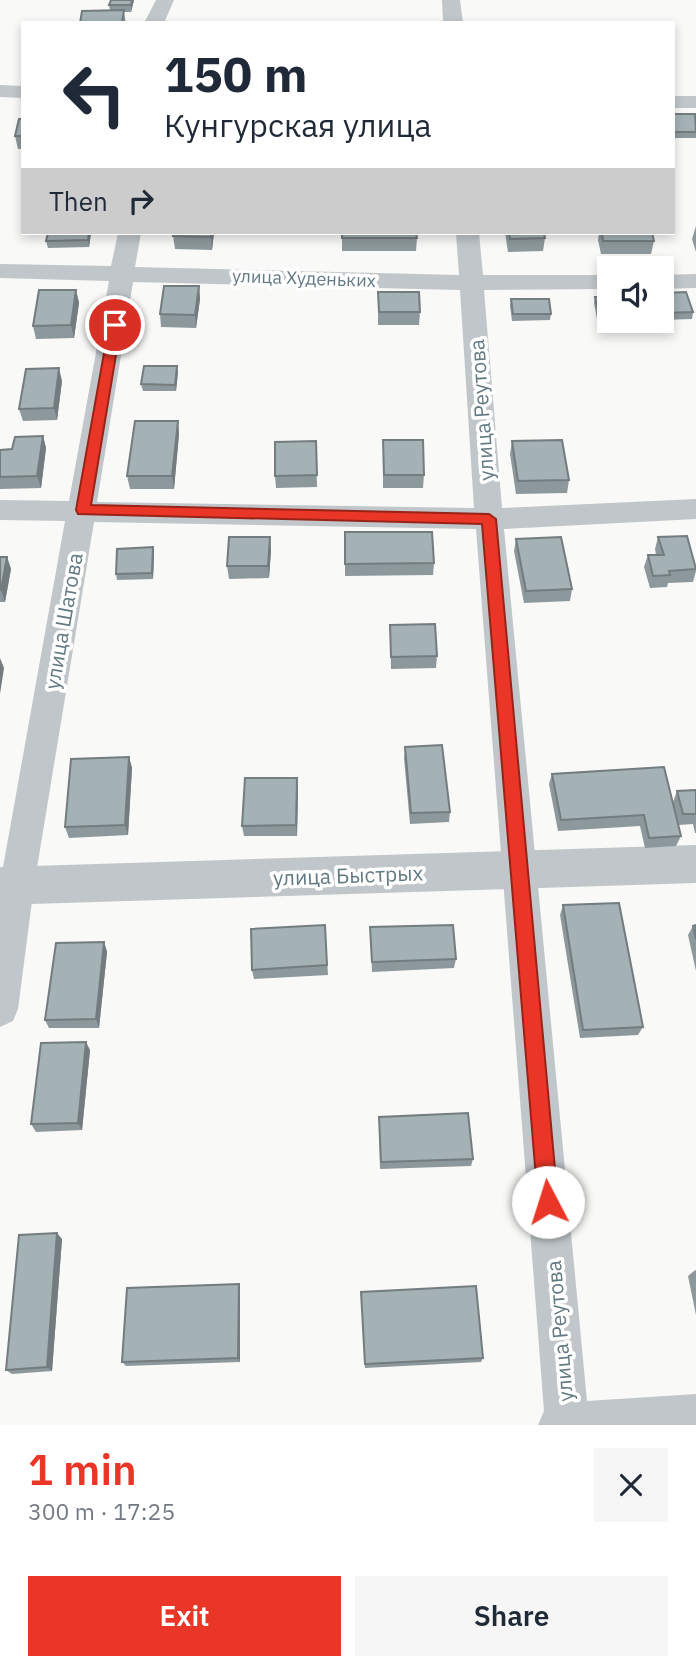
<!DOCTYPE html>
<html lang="en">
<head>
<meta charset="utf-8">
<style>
  :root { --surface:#fff; --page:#f6f6f7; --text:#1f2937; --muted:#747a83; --accent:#ea3626 }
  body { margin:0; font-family:"IBM Plex Sans",sans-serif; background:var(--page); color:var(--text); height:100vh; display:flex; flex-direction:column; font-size:26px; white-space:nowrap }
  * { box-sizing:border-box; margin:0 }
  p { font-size:23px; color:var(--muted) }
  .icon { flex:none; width:38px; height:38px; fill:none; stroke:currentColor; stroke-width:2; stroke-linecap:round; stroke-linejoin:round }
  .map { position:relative; height:1425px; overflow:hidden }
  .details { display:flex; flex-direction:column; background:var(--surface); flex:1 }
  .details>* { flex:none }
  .banner { position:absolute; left:21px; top:21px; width:654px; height:214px; border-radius:0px; box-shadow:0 4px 10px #0003; background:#fff; color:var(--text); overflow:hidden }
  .fabs { position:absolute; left:597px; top:256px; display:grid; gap:14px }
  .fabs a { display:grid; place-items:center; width:77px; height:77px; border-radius:0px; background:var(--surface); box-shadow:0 4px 10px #0003; font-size:35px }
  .pin { position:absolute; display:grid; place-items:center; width:60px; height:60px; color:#fff; margin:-30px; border:4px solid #fff; border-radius:50%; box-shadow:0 2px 7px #0007 }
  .me { position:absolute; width:77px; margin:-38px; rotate:355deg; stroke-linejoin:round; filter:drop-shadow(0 0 5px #0008) }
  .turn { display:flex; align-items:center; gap:24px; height:147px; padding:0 28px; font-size:32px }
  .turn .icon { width:91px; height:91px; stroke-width:2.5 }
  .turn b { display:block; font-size:49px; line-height:60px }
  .then { display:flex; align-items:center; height:66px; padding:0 28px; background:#0003; gap:14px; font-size:26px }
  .round { display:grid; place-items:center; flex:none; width:74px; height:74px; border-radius:0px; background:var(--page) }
  .summary { display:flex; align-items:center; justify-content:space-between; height:119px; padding:0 28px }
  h1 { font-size:42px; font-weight:600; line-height:52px; color:var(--accent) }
  .primary-button { display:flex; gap:14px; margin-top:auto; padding:14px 28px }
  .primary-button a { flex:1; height:80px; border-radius:0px; background:var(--accent); color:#fff; font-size:28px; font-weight:600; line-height:80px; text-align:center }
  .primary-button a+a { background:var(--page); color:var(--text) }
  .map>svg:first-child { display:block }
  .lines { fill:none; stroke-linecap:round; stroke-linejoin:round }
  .minor { fill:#c0c6c9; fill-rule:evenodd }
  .tertiary { fill:#c0c6c9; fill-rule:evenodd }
  .wall { fill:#8d989c }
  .shaded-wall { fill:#737c7f }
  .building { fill:#a4b1b5; stroke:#737c7f; stroke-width:2 }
  .route { fill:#ea3626; stroke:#982319; stroke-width:2 }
  .labels { text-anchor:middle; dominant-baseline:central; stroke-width:7; stroke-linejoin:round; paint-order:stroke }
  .far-street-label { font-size:18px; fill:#637a83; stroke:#fff }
  .street-label { font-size:21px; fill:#637a83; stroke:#fff }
</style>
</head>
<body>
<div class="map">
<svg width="696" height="1425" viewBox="0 0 696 1425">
  <rect width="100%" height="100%" fill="#f9f9f7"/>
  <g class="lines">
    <path class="minor" d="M 156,0 L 174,0 L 164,23 L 144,23 Z
      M 442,0 L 460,0 L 463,23 L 443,23 Z
      M 0,85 L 23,86 L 23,98 L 0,97 Z
      M 674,96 L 696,96 L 696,108 L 674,108 Z
      M 118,233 L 141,233 L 135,267 L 459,275 L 456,233 L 479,233 L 483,275 L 609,275 L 609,289 L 484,290 L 502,508 L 696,499 L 696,519 L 504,529 L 587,1401 L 696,1394 L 696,1425 L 538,1425 L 544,1411 L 476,529 L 94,522 L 34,886 L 18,1009 L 13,1021 L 0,1027 L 0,884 L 65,521 L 0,520 L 0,500 L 69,501 L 109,281 L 0,278 L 0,264 L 111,266 ZM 133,282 L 460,290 L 474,508 L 97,502 Z
      M 696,274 L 696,288 L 662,289 L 662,275 Z"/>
    <path class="tertiary" d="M 696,845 L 696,883 L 0,905 L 0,867 Z"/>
  </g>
  <path class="wall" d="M 134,0 L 131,12 L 124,12 L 126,23 L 110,11 L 109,5 Z
    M 674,114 L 696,118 L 696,138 L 674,138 Z
    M 23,119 L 23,149 L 18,149 L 15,136 Z
    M 696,226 L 696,252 L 692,239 Z
    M 91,233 L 89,247 L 48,248 L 46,241 Z
    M 214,233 L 212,250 L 175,249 L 173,236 Z
    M 342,233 L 417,238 L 416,251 L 342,251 Z
    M 505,233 L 544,233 L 545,238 L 543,251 L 508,252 Z
    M 599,233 L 652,233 L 654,241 L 651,254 L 601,254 L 598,240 Z
    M 199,286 L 200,299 L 196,328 L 161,327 L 160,314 Z
    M 76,290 L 79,303 L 74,338 L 36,339 L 33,326 Z
    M 378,292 L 420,312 L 419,325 L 378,325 Z
    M 662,293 L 693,312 L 692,319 L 662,320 Z
    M 595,297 L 609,297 L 609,320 L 630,320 L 629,325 L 598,325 L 594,303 Z
    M 511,299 L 551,314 L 550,320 L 512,321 L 510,306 Z
    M 178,372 L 176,391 L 143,391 L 141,384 Z
    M 62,381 L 57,420 L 23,421 L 19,409 Z
    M 178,421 L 179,434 L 174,489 L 130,489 L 127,476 Z
    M 43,436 L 46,448 L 41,488 L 0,489 L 0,450 L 12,449 Z
    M 383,440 L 424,475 L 423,488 L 383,488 Z
    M 316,441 L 317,487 L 276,488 L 275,476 Z
    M 512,441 L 569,480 L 567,493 L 516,494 L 510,454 Z
    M 345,532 L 434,563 L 433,575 L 345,576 Z
    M 270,537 L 271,550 L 269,578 L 229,579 L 227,566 Z
    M 658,537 L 696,567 L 696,571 L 693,582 L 668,583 L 667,587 L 650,588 L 644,567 L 648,555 L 656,555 L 655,549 Z
    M 516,539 L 572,589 L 570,601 L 524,603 L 514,551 Z
    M 153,547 L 154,554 L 153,579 L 117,580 L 116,574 Z
    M 0,557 L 7,557 L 11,569 L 5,602 L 0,602 Z
    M 390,625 L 437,656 L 436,668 L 391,669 Z
    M 405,747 L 450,812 L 449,822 L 410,824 L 404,758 Z
    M 129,757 L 132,768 L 128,835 L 69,838 L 65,827 Z
    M 664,767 L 681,836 L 676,846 L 645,848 L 640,826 L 558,831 L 549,784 L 552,774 Z
    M 298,788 L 297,836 L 244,836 L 242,826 Z
    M 696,790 L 696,833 L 695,833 L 693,824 L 679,825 L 673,802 L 677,791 Z
    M 563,905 L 643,1027 L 638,1035 L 580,1038 L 560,915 Z
    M 325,925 L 328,975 L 254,979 L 252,970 Z
    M 696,925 L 696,971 L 688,935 L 693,926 Z
    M 370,927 L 456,959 L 454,968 L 372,972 Z
    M 104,942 L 107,952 L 99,1028 L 49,1028 L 45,1020 Z
    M 90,1050 L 82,1130 L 36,1132 L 31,1124 Z
    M 379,1117 L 473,1159 L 471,1166 L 380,1169 Z
    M 62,1239 L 52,1371 L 12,1374 L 6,1370 Z
    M 696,1270 L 696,1315 L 688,1276 L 694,1271 Z
    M 240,1290 L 240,1362 L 126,1366 L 122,1362 Z
    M 361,1297 L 483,1358 L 481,1362 L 365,1368 Z"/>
  <path class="shaded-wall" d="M 132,0 L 134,0 L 131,12 L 131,5 Z
    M 89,233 L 91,233 L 89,247 L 88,240 Z
    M 211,233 L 214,233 L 212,250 L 211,237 Z
    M 199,286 L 200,299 L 196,328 L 195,315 Z
    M 76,290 L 79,303 L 74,338 L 71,325 Z
    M 177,366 L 178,372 L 176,391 L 175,385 Z
    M 59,368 L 62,381 L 57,420 L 54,408 Z
    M 178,421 L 179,434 L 174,489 L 172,476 Z
    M 43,436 L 46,448 L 41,488 L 37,476 Z
    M 270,537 L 271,550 L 269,578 L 268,566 Z
    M 153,547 L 154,554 L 153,579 L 152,573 Z
    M 7,557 L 11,569 L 5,602 L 1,590 Z
    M 0,658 L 4,668 L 0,694 Z
    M 129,757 L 132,768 L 128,835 L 125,825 Z
    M 297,778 L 298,788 L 297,836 L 296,825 Z
    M 104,942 L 107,952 L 99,1028 L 96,1019 Z
    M 86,1042 L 90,1050 L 82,1130 L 78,1123 Z
    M 57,1233 L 62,1239 L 52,1371 L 47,1367 Z
    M 239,1284 L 240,1290 L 240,1362 L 238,1358 Z"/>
  <path class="building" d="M 111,0 L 132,0 L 131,5 L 109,5 Z
    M 124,10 L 122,23 L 80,23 L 82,11 Z
    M 674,114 L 695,114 L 696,132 L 674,132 Z
    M 19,119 L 23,119 L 23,136 L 15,136 Z
    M 48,233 L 89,233 L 88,240 L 46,241 Z
    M 173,233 L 211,233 L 211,237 L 173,236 Z
    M 342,233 L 416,233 L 417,238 L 342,238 Z
    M 509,233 L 544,233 L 545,238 L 510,239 Z
    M 602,233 L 652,233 L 654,241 L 603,241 Z
    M 164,286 L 199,286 L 195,315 L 160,314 Z
    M 39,290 L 76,290 L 71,325 L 33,326 Z
    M 378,292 L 419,292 L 420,312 L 379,312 Z
    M 686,292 L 693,312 L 662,313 L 662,293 Z
    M 595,297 L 609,297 L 609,318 L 600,318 Z
    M 511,299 L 549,299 L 551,314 L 513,314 Z
    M 144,366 L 177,366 L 175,385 L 141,384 Z
    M 59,368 L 54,408 L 19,409 L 26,369 Z
    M 135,421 L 178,421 L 172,476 L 127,476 Z
    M 43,436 L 37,476 L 0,477 L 0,450 L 12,449 L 15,437 Z
    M 383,440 L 423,440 L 424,475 L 384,475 Z
    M 562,440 L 569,480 L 518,481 L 512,441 Z
    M 316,441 L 317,475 L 275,476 L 275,442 Z
    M 345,532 L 432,532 L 434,563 L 345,564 Z
    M 687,536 L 696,569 L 669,571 L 670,575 L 653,576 L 648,555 L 664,555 L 658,537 Z
    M 229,537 L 270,537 L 268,566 L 227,566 Z
    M 561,537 L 572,589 L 526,591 L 516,539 Z
    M 153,547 L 152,573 L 116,574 L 117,549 Z
    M 0,557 L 7,557 L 1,590 L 0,590 Z
    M 435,624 L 437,656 L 391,657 L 390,625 Z
    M 442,745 L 450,812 L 411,813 L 405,747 Z
    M 129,757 L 125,825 L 65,827 L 71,759 Z
    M 664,767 L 681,836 L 649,838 L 644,815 L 561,820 L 552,774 Z
    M 245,778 L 297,778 L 296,825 L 242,826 Z
    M 696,790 L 696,814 L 683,814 L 677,791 Z
    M 619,903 L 643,1027 L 583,1030 L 563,905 Z
    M 325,925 L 327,965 L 252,970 L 251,929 Z
    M 453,925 L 456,959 L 372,962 L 370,927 Z
    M 696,925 L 696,939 L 693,926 Z
    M 104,942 L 96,1019 L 45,1020 L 56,943 Z
    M 86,1042 L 78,1123 L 31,1124 L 41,1043 Z
    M 468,1113 L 473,1159 L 381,1162 L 379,1117 Z
    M 57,1233 L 47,1367 L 6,1370 L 19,1235 Z
    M 239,1284 L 238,1358 L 122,1362 L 127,1288 Z
    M 476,1286 L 483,1358 L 365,1364 L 361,1292 Z"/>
  <path class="route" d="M 115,321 L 121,325 L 91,505 L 489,514 L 496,519 L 558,1202 L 555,1209 L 548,1212 L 541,1209 L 538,1202 L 482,524 L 78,514 L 76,510 L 109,325 Z"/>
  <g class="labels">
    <g class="far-street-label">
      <text transform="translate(304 278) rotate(2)">улица Худеньких</text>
    </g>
    <g class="street-label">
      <text transform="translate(481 410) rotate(-94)">улица Реутова</text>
      <text transform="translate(63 621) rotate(-80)">улица Шатова</text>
      <text transform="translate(348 875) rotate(-2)">улица Быстрых</text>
      <text transform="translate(559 1331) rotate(-95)">улица Реутова</text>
    </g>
  </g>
</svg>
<div class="fabs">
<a><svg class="icon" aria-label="sound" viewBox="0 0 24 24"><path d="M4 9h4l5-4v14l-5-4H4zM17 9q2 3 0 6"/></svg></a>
</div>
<div class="pin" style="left:115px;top:325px;background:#d93025"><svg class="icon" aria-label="arrive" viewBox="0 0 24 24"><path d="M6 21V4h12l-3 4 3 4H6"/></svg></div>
<svg class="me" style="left:548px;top:1202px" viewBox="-20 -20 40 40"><circle r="19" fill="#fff"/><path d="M0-13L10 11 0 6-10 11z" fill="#ea3626"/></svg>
<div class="banner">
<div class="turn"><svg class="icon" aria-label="left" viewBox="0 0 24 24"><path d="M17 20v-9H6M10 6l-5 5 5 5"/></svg><div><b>150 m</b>Кунгурская улица</div></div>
<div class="then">Then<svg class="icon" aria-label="right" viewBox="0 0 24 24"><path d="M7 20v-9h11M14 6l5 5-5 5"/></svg></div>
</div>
</div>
<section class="details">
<div class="summary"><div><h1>1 min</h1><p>300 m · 17:25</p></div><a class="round"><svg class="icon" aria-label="close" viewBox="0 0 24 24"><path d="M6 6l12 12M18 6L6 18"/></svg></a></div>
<div class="primary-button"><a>Exit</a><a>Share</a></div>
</section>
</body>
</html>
